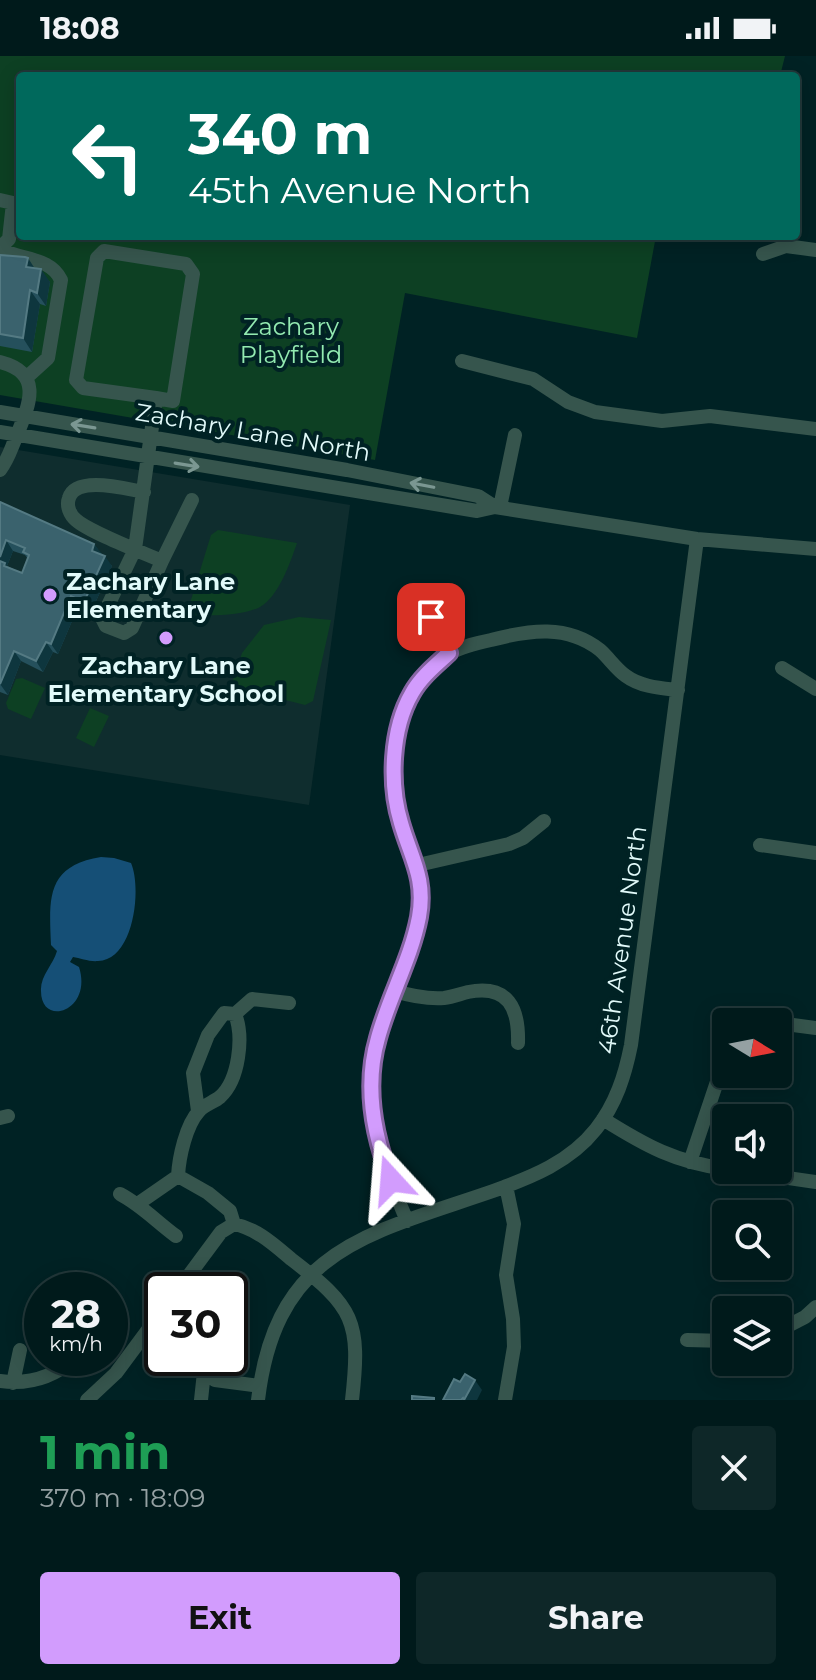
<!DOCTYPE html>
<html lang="en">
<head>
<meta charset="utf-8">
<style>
  :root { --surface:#001a1b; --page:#0e2728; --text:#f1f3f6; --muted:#95a1a3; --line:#22383a; --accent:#d29cfd }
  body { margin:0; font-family:Montserrat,sans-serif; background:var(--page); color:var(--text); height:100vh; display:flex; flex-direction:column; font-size:30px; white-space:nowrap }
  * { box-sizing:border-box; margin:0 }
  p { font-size:26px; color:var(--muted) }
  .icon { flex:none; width:44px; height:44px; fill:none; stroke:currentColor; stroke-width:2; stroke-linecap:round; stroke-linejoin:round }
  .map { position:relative; height:1344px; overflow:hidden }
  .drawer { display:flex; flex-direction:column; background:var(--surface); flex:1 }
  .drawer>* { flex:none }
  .hud { position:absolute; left:16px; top:16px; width:784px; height:168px; border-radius:8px; box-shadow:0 4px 20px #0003,0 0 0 2px var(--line); background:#00695c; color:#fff; overflow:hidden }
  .needle { width:52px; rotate:100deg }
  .buttons { position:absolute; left:712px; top:952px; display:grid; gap:16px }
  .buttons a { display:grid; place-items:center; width:80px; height:80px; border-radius:8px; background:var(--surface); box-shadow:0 4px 20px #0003,0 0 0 2px var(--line); font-size:40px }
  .speed { position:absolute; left:24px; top:1216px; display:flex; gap:16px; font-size:40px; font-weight:700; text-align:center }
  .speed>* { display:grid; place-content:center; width:104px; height:104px; border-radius:50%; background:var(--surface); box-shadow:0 4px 20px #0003,0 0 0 2px var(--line); line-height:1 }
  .speed small { font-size:20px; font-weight:400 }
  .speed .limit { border:4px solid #111; border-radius:12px; background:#fff; color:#111 }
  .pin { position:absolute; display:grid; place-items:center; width:68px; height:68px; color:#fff; margin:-34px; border-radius:16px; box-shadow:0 4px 12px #0006 }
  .me { position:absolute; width:88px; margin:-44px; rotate:341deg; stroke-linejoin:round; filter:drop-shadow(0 0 6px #0008) }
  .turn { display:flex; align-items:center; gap:28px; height:168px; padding:0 40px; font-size:36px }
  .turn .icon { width:104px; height:104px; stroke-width:2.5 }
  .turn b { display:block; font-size:56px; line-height:68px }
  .round { display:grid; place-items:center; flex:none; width:84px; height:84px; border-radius:8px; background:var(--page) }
  .head { display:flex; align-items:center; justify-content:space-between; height:136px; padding:0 40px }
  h1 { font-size:48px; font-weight:700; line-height:60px; color:#1e9e55 }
  .primary-button { display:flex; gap:16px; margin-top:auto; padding:16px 40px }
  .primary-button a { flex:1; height:92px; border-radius:8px; background:var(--accent); color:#111; font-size:32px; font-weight:700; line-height:92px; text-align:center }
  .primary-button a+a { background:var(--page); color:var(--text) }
  .status { display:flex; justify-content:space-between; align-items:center; height:56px; padding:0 40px; background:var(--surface); direction:ltr }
  .status svg { height:22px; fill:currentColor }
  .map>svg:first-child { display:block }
  .built { fill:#0f2d2e }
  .green { fill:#0d4023 }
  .water { fill:#154f76 }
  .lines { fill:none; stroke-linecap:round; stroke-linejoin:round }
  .minor { stroke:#36554d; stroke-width:14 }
  .wall { fill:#25505c; fill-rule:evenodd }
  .shaded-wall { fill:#0e363e }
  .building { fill:#3a626d; stroke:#547a83; stroke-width:2 }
  .oneway { stroke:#7b9792 }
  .route-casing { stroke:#8865a4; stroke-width:20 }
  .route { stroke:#d29cfd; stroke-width:14 }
  .poi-dot { fill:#d29cfd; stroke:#002224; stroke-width:3 }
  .labels { text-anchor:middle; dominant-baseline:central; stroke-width:8; stroke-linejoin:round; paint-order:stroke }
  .park-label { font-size:24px; fill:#93eab1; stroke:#002224 }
  .street-label { font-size:24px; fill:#e2fafa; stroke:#002224 }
  .poi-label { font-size:24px; font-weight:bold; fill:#e2fafa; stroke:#002224; text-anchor:start }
</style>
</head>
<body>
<div class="status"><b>18:08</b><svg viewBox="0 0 49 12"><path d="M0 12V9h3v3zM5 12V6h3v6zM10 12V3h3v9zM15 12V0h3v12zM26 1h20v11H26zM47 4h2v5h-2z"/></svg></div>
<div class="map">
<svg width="816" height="1344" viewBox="0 0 816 1344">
  <rect width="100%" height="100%" fill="#002224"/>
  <path class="built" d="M 0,391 L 350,449 L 309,749 L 0,699 Z"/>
  <path class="green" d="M 0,0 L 785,0 L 780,20 L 20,20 L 20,180 L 656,180 L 637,282 L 405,237 L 375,404 L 0,339 Z
    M 218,474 L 297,487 C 290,507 279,540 260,551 C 241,561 207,559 186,560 L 211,479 Z
    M 299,561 L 331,564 L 313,645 L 305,649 L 231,630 L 242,597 L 264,569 Z
    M 22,622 L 45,632 L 31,663 L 8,653 L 6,647 L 16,623 Z
    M 90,652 L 109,660 L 94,691 L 76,682 Z"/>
  <path class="water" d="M 101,801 L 114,802 L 131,807 C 142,832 134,904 98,905 C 90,906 80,902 73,901 L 70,906 L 79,911 C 93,955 41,972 41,935 C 40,920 53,909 57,895 L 51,889 C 49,842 46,810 101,801 Z"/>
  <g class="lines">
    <path class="minor" d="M 0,144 L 13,147 L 9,183 L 0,192
      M 0,192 C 20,205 50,200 61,224 L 48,302 L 26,322
      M 763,198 L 786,190 L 816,194
      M 462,305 L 533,323 L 568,346 L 595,356 L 662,365 L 710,360 L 816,373
      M 0,306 C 43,317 30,347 17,379 C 11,392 9,402 0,414
      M 0,356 L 347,414 L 478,440 L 495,451
      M 0,376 L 477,455 L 495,451 L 697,483 L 816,493
      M 144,436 C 126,433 76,419 69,442 C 66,450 70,459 76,464 C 89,476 144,497 162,505 L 132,572 L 124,577 L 106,570 L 102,562 L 135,493 L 156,342 L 173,345 L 193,218 L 186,208 L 104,195 L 97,202 L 76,324 L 83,332 L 156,342
      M 500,451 L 515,379
      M 162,505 L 192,444
      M 431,561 L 449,597
      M 782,612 L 816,633
      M 760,789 L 816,797
      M 418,809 L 509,788 L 523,782 L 544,765
      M 395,935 C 411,940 427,943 444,942 C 452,941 460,938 468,936 C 509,928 519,953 518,987
      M 235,958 L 252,943 L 289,947
      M 778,967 L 816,972
      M 0,1062 L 8,1060
      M 603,1063 C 646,1090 675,1106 726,1113
      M 690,1106 L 726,999
      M 732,1114 L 816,1126
      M 178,1120 C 179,1101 186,1069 199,1055 C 204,1049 214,1046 220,1041 C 239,1024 244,981 235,958 L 224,957 L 208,979 L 193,1017 L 198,1055
      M 178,1120 L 208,1137 L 230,1155 L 234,1168
      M 120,1138 C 141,1149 157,1166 176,1180
      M 139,1147 L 178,1120
      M 407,1165 C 382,1106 362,1049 377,984 C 382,965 391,946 397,927 C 407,899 419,870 420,840 C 421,812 407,791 400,765 C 385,709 395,628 451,597 C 463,590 477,587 491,584 C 529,574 567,568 600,594 C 609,602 616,613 626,620 C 641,631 660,632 678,634
      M 178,1234 L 221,1176 L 234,1168 C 257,1173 273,1188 291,1203 C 354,1251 361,1265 352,1344
      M 778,1275 L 805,1261 L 816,1251
      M 687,1284 L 726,1285
      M 206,1302 L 204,1316 L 215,1324 L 260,1330
      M 0,1325 C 29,1329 54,1321 75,1302
      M 13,1327 L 20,1294
      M 87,1344 L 116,1317 L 162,1255
      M 201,1344 L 204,1316
      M 258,1344 C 276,1192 369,1178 493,1135 C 532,1121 570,1106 596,1073 C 616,1048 625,1019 631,989 L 697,483
      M 505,1344 L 514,1291 L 513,1263 L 506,1219 L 514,1168 L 506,1130"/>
  </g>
  <path class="wall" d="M 0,199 L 35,212 L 50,226 L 46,250 L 40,248 L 32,296 L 0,290 Z
    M 0,446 L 94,488 L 101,498 L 112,510 L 91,556 L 78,551 L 58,598 L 53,596 L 43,616 L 21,605 L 8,639 L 0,636 ZM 13,495 L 25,499 L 28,503 L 22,517 L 7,510 Z"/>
  <path class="shaded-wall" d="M 28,202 L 37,216 L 26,211 Z
    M 41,213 L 50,226 L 46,250 L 37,237 Z
    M 30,234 L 40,248 L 32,296 L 23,282 Z
    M 6,484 L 13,495 L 7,510 L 11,520 L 0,506 L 0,501 Z
    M 94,488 L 102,498 L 99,505 L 92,495 Z
    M 105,500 L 112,510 L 91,556 L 84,546 Z
    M 71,540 L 78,551 L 58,598 L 51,588 Z
    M 46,586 L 53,596 L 43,616 L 36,605 Z
    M 14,595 L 21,605 L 8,639 L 0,628 Z
    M 475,1324 L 482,1334 L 477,1344 L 461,1344 Z"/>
  <path class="building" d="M 0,199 L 25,201 L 28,202 L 26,211 L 41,213 L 37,237 L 30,234 L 23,282 L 0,278 Z
    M 0,446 L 94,488 L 92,495 L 105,500 L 84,546 L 71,540 L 51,588 L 46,586 L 36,605 L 14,595 L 0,628 L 0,505 L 5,507 L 4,510 L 22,517 L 29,499 L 23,496 L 25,492 L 6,484 L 0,501 Z
    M 465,1318 L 475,1324 L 464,1344 L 463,1342 L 461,1344 L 443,1344 L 454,1323 L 460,1326 Z
    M 412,1340 L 434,1342 L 434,1344 L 412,1344 Z"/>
  <defs><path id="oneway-shaft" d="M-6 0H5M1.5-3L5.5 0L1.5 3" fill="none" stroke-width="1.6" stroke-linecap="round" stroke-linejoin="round" transform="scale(2)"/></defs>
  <g class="oneway">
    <use href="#oneway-shaft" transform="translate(83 370) rotate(-171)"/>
    <use href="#oneway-shaft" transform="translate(187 409) rotate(9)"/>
    <use href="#oneway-shaft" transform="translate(422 429) rotate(-169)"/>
  </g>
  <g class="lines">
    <g class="route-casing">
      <path id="route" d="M 391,1124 C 373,1078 364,1030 378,982 C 389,941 411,903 419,861 C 426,822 411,802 401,767 C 389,728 391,673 412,637 C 421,621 436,609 449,597 L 431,561"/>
    </g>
    <use href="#route" class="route"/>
  </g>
  <g class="poi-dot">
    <circle cx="50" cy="539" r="8"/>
    <circle cx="166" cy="582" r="8"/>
  </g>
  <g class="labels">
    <g class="park-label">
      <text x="291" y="270">Zachary<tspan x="291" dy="28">Playfield</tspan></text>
    </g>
    <g class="street-label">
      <text transform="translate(253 376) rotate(10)">Zachary Lane North</text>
      <text transform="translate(622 884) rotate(-82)">46th Avenue North</text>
    </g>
    <g class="poi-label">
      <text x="66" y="525">Zachary Lane<tspan x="66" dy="28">Elementary</tspan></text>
      <text x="166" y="609" text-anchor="middle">Zachary Lane<tspan x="166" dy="28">Elementary School</tspan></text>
    </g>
  </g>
</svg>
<div class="buttons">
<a><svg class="needle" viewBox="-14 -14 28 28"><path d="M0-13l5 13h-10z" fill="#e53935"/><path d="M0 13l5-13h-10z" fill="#95a1a3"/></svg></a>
<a><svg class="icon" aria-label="sound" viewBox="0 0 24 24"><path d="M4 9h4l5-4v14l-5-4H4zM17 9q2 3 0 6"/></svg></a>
<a><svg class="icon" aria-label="search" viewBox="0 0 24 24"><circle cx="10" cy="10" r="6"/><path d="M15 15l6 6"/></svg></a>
<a><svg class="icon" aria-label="layers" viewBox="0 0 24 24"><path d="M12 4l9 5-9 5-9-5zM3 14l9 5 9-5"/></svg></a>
</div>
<div class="speed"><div>28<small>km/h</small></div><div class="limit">30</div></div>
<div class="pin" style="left:431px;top:561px;background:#d93025"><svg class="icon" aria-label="arrive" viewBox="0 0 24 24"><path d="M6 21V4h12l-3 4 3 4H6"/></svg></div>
<svg class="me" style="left:391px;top:1124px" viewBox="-20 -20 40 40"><path d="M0-17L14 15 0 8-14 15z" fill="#d29cfd" stroke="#fff" stroke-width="4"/></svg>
<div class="hud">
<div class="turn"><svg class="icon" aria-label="left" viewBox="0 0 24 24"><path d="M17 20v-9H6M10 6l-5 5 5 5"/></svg><div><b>340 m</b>45th Avenue North</div></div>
</div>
</div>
<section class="drawer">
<div class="head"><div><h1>1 min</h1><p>370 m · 18:09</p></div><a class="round"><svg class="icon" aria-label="close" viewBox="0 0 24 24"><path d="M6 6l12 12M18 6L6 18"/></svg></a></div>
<div class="primary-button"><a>Exit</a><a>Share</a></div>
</section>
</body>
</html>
